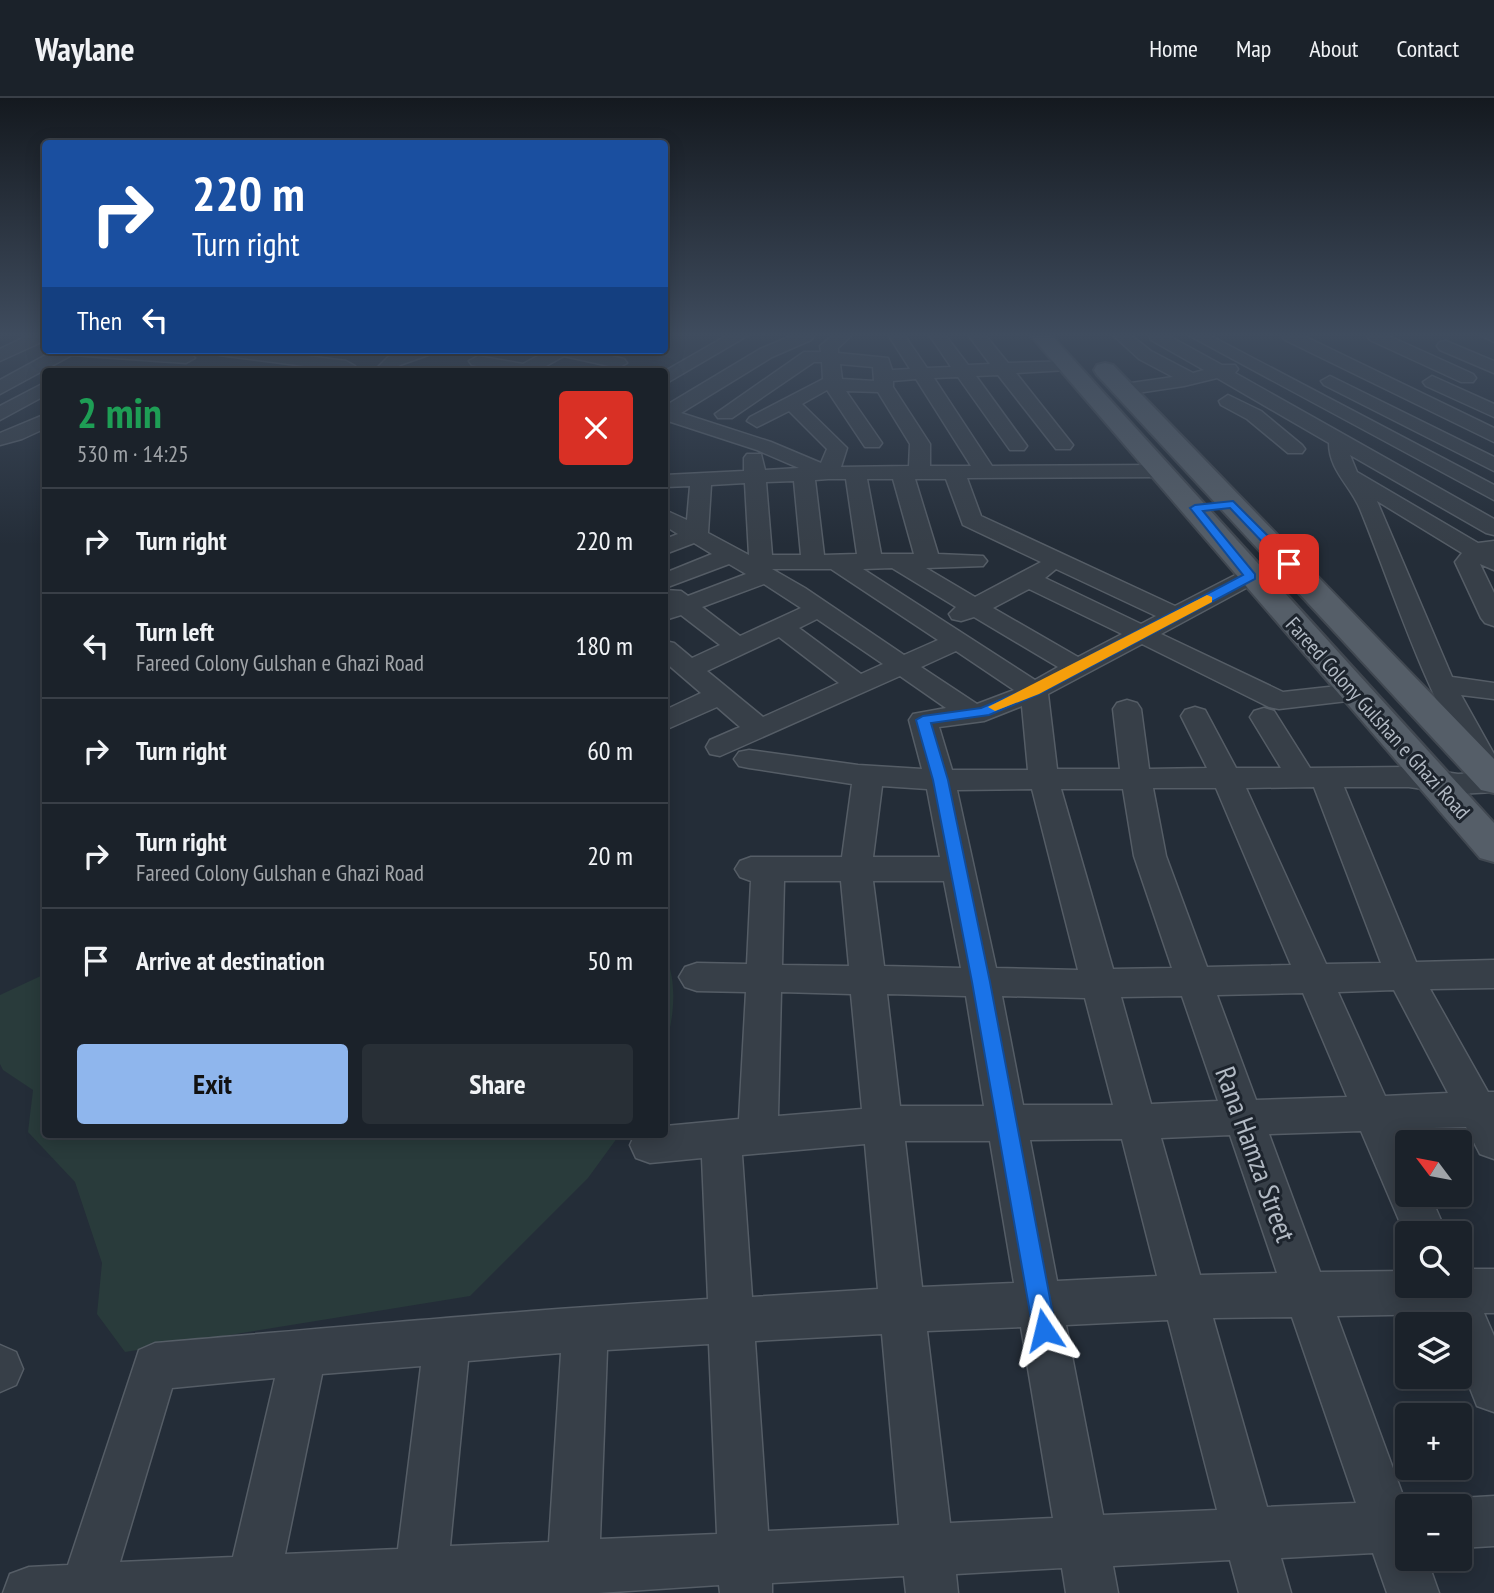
<!DOCTYPE html>
<html lang="en">
<head>
<meta charset="utf-8">
<style>
  :root { --surface:#1b222a; --page:#282f36; --text:#f1f3f6; --muted:#a0a4a8; --line:#393f47; --accent:#8fb6ed }
  body { margin:0; font-family:"PT Sans Narrow",sans-serif; background:var(--page); color:var(--text); height:100vh; display:flex; flex-direction:column; font-size:26px; white-space:nowrap }
  * { box-sizing:border-box; margin:0 }
  p { font-size:23px; color:var(--muted) }
  .icon { flex:none; width:38px; height:38px; fill:none; stroke:currentColor; stroke-width:2; stroke-linecap:round; stroke-linejoin:round }
  .map { position:relative; flex:1; overflow:hidden }
  .panel { position:absolute; left:42px; top:270px; width:626px; height:770px; display:flex; flex-direction:column; background:var(--surface); border-radius:7px; box-shadow:0 4px 18px #0003,0 0 0 2px var(--line) }
  .panel>* { flex:none }
  .guide { position:absolute; left:42px; top:42px; width:626px; height:214px; border-radius:7px; box-shadow:0 4px 18px #0003,0 0 0 2px var(--line); background:#1a4fa0; color:#fff; overflow:hidden }
  .needle { width:46px; rotate:302deg }
  .fabs { position:absolute; left:1395px; top:1032px; display:grid; gap:14px }
  .fabs a { display:grid; place-items:center; width:77px; height:77px; border-radius:7px; background:var(--surface); box-shadow:0 4px 18px #0003,0 0 0 2px var(--line); font-size:35px }
  .pin { position:absolute; display:grid; place-items:center; width:60px; height:60px; color:#fff; margin:-30px; border-radius:14px; box-shadow:0 4px 10px #0006 }
  .me { position:absolute; width:77px; margin:-38px; rotate:350deg; stroke-linejoin:round; filter:drop-shadow(0 0 5px #0008) }
  .turn { display:flex; align-items:center; gap:24px; height:147px; padding:0 35px; font-size:32px }
  .turn .icon { width:91px; height:91px; stroke-width:2.5 }
  .turn b { display:block; font-size:49px; line-height:60px }
  .then { display:flex; align-items:center; height:66px; padding:0 35px; background:#0003; gap:14px; font-size:26px }
  .round { display:grid; place-items:center; flex:none; width:74px; height:74px; border-radius:7px; background:var(--page) }
  .overview { display:flex; align-items:center; justify-content:space-between; height:119px; padding:0 35px }
  h1 { font-size:42px; font-weight:700; line-height:52px; color:#1e9e55 }
  .button { display:flex; gap:14px; margin-top:auto; padding:14px 35px }
  .button a { flex:1; height:80px; border-radius:7px; background:var(--accent); color:#111; font-size:28px; font-weight:700; line-height:80px; text-align:center }
  .button a+a { background:var(--page); color:var(--text) }
  ul { padding:0; list-style:none }
  li { display:flex; align-items:center; gap:21px; height:105px; padding:0 35px; border-top:2px solid var(--line) }
  li div { flex:1 }
  li b { display:block; font-size:26px }
  li em { font-style:normal }
  header { display:flex; align-items:center; gap:42px; box-sizing:border-box; height:98px; padding:0 35px; background:var(--surface); border-bottom:2px solid var(--line) }
  header strong { font-size:33px }
  nav { display:flex; gap:38px; margin-inline-start:auto; font-size:24px }
  .map>svg:first-child { display:block }
  .green { fill:#293b3b }
  .lines { fill:none; stroke-linecap:round; stroke-linejoin:round }
  .minor-casing { stroke:#555d66; stroke-width:3 }
  .major-casing { stroke:#414851; stroke-width:4 }
  .minor { fill:#373f48; fill-rule:evenodd }
  .major { fill:#555e68; fill-rule:evenodd }
  .route { fill:#1a73e8; stroke:#114b97; stroke-width:2 }
  .slow { fill:#f59e0b }
  .labels { text-anchor:middle; dominant-baseline:central; stroke-width:6; stroke-linejoin:round; paint-order:stroke }
  .far-street-label { font-size:21px; fill:#b2bac4; stroke:#1d242d }
  .near-street-label { font-size:28px; fill:#b2bac4; stroke:#1d242d }
</style>
</head>
<body>
<header>
<strong>Waylane</strong>
<nav><a>Home</a><a>Map</a><a>About</a><a>Contact</a></nav>
</header>
<div class="map">
<svg width="1494" height="1495" viewBox="0 0 1494 1495">
  <rect width="100%" height="100%" fill="#242d38"/>
  <path class="green" d="M 665,858 C 678,882 674,923 665,947 Z
    M 45,876 L 46,1036 L 620,1036 L 588,1080 L 470,1198 L 125,1254 L 97,1216 L 102,1165 L 75,1084 L 28,1034 L 33,992 L 3,972 L 0,966 L 0,897 Z"/>
  <g class="lines">
    <g class="minor-casing">
      <path id="minor" d="M 27,238 L 46,238 L 46,242 L 0,263 L 0,251 Z
        M 726,238 L 747,238 L 665,286 L 665,273 Z
        M 791,238 L 814,238 L 811,242 L 772,259 L 681,315 L 771,344 L 821,365 L 827,351 L 789,313 L 757,329 L 747,323 L 750,319 L 823,281 L 822,264 L 814,264 L 732,320 L 718,320 L 715,316 L 804,254 L 821,254 L 820,248 L 832,238 L 851,238 L 838,250 L 838,255 L 888,260 L 892,272 L 910,271 L 889,238 L 905,238 L 927,270 L 951,269 L 930,238 L 946,238 L 968,267 L 990,266 L 969,238 L 986,238 L 1008,265 L 1073,263 L 1076,267 L 1067,272 L 1016,275 L 1073,347 L 1070,351 L 1056,351 L 998,277 L 976,278 L 1027,348 L 1024,352 L 1010,352 L 958,279 L 934,280 L 992,368 L 1162,367 L 1169,369 L 1172,373 L 1169,377 L 1162,379 L 967,380 L 981,418 L 1175,508 L 1243,473 L 1259,473 L 1263,478 L 1259,483 L 1161,536 L 1283,594 L 1356,586 L 1366,588 L 1370,594 L 1366,600 L 1356,602 L 1279,611 L 1269,609 L 1142,546 L 1048,596 L 1057,671 L 1120,671 L 1113,611 L 1117,605 L 1127,602 L 1137,605 L 1141,611 L 1149,671 L 1207,670 L 1181,618 L 1185,612 L 1195,609 L 1205,612 L 1236,670 L 1281,670 L 1250,619 L 1254,613 L 1264,610 L 1274,613 L 1310,670 L 1409,669 L 1458,676 L 1476,675 C 1424,593 1396,500 1360,411 C 1350,387 1329,372 1329,345 L 1217,280 L 1184,288 L 1124,297 L 1117,295 L 1115,291 L 1117,287 L 1173,279 L 1139,261 L 1114,238 L 1132,238 L 1151,253 L 1193,275 L 1204,272 L 1151,242 L 1149,238 L 1169,238 L 1222,267 L 1235,267 L 1238,271 L 1235,275 L 1494,421 L 1494,437 L 1486,435 L 1350,357 L 1357,374 L 1478,445 L 1494,443 L 1494,472 L 1480,466 L 1494,495 L 1494,528 L 1485,525 L 1481,520 L 1455,464 L 1462,455 L 1377,403 L 1452,579 L 1494,585 L 1494,601 L 1461,597 L 1494,656 L 1494,694 L 1458,696 L 1409,689 L 1344,689 L 1416,864 L 1494,862 L 1494,890 L 1430,891 L 1488,994 L 1494,994 L 1494,1061 L 1480,1056 L 1466,1029 L 1400,1031 L 1407,1046 L 1407,1097 L 1430,1097 L 1447,1136 L 1407,1136 L 1407,1141 L 1361,1033 L 1269,1036 L 1320,1174 L 1407,1173 L 1407,1188 L 1460,1188 L 1460,1171 L 1494,1171 L 1494,1215 L 1484,1215 L 1494,1238 L 1494,1314 L 1477,1308 L 1460,1265 L 1460,1227 L 1443,1227 L 1439,1216 L 1337,1218 L 1405,1403 L 1422,1409 L 1407,1409 L 1407,1461 L 1427,1461 L 1439,1495 L 1387,1495 L 1373,1455 L 1281,1460 L 1291,1495 L 1239,1495 L 1230,1462 L 1113,1468 L 1118,1495 L 1066,1495 L 1062,1470 L 956,1476 L 958,1495 L 906,1495 L 904,1478 L 772,1485 L 772,1495 L 720,1495 L 719,1487 L 598,1495 L 3,1495 L 10,1476 L 29,1469 L 68,1467 L 139,1252 L 155,1245 C 339,1229 523,1212 708,1201 L 702,1060 L 650,1065 L 636,1060 L 630,1047 L 635,1036 L 665,1036 L 665,1028 L 739,1021 L 746,894 L 697,893 L 685,889 L 679,879 L 685,869 L 697,865 L 747,866 L 751,783 L 740,779 L 735,771 L 740,763 L 751,759 L 842,759 L 852,686 L 749,670 L 739,668 L 734,661 L 739,654 L 749,652 L 858,667 L 922,671 L 909,622 L 913,616 L 946,610 L 900,578 L 720,658 L 710,656 L 706,649 L 710,642 L 740,629 L 717,609 L 665,632 L 665,612 L 701,595 L 665,564 L 665,543 L 674,545 L 692,560 L 720,547 L 681,517 L 665,522 L 665,492 L 681,493 L 688,498 L 746,476 L 729,466 L 665,490 L 665,475 L 712,456 L 694,445 L 665,456 L 665,441 L 678,436 L 665,428 L 665,412 L 687,422 L 690,388 L 665,389 L 665,377 L 744,373 L 744,360 L 747,356 L 761,356 L 765,372 L 799,370 L 757,352 L 665,322 L 665,308 L 760,251 ZM 840,266 L 873,269 L 874,283 L 842,281 ZM 916,281 L 971,368 L 930,368 L 930,346 L 893,289 L 893,283 ZM 827,292 L 865,349 L 879,349 L 882,345 L 846,293 L 878,294 L 910,346 L 909,368 L 841,369 L 847,350 L 802,306 ZM 828,381 L 846,381 L 857,456 L 824,457 L 815,382 ZM 867,381 L 893,381 L 914,456 L 881,456 ZM 915,381 L 946,381 L 963,427 L 1041,464 L 975,499 L 926,470 L 983,468 L 987,463 L 983,458 L 938,456 ZM 794,383 L 801,457 L 772,457 L 766,384 ZM 745,385 L 749,457 L 708,435 L 711,387 ZM 892,470 L 956,509 L 949,516 L 952,521 L 961,523 L 974,519 L 1058,569 L 1035,582 L 863,471 ZM 772,471 L 831,471 L 938,542 L 904,557 L 805,490 ZM 1056,471 L 1156,518 L 1141,526 L 1045,480 ZM 764,486 L 801,510 L 740,538 L 702,509 ZM 1029,491 L 1122,536 L 1078,559 L 993,510 ZM 817,521 L 883,566 L 861,576 L 799,530 ZM 779,539 L 839,585 L 763,619 L 707,573 ZM 956,553 L 1014,592 L 977,606 L 921,569 ZM 1022,608 L 1028,672 L 952,672 L 939,629 L 984,623 ZM 882,688 L 927,691 L 940,759 L 873,759 ZM 1314,689 L 1381,865 L 1326,866 L 1246,690 ZM 1153,690 L 1216,690 L 1291,867 L 1207,869 L 1166,758 ZM 1032,691 L 1078,872 L 996,870 L 957,692 ZM 1061,691 L 1123,691 L 1134,758 L 1172,870 L 1113,871 ZM 784,783 L 841,783 L 849,868 L 782,867 ZM 873,783 L 944,783 L 961,870 L 884,868 ZM 1394,892 L 1448,995 L 1385,998 L 1338,894 ZM 781,894 L 851,896 L 862,1011 L 778,1018 ZM 1303,895 L 1347,999 L 1256,1002 L 1217,897 ZM 887,896 L 966,898 L 984,1008 L 900,1008 ZM 1002,898 L 1085,900 L 1113,1007 L 1023,1007 ZM 1182,898 L 1218,1003 L 1151,1006 L 1121,899 ZM 1230,1037 L 1277,1175 L 1200,1177 L 1161,1040 ZM 1122,1041 L 1157,1178 L 1057,1183 L 1030,1042 ZM 905,1043 L 990,1043 L 1014,1185 L 922,1189 ZM 865,1046 L 878,1191 L 752,1199 L 742,1057 ZM 1292,1219 L 1356,1405 L 1267,1409 L 1213,1220 ZM 1168,1222 L 1217,1412 L 1103,1417 L 1066,1227 ZM 1021,1229 L 1053,1420 L 950,1425 L 927,1233 ZM 882,1236 L 899,1427 L 768,1433 L 755,1243 ZM 709,1246 L 717,1436 L 600,1441 L 607,1252 ZM 561,1255 L 549,1444 L 450,1448 L 468,1263 ZM 421,1268 L 398,1451 L 285,1456 L 322,1276 ZM 275,1280 L 233,1459 L 120,1464 L 172,1290 Z
        M 1190,238 L 1211,238 L 1494,387 L 1494,402 Z
        M 1282,238 L 1304,238 L 1494,330 L 1494,344 L 1285,242 Z
        M 1367,238 L 1389,238 L 1473,276 L 1476,280 L 1473,284 L 1461,284 L 1370,242 Z
        M 1482,238 L 1494,238 L 1494,244 Z
        M 1446,243 L 1494,263 L 1494,275 L 1440,252 L 1437,248 L 1440,244 Z
        M 55,252 C 77,252 184,248 195,260 L 186,265 L 72,257 L 0,296 L 0,282 Z
        M 210,252 L 261,252 L 346,263 L 355,268 L 352,272 L 343,273 L 219,257 Z
        M 408,252 L 434,252 L 431,256 L 400,267 L 394,273 L 374,273 L 388,259 Z
        M 549,252 L 585,252 L 624,261 L 627,265 L 618,270 L 564,258 L 537,273 L 503,273 L 472,267 L 469,263 L 478,258 L 523,266 Z
        M 1330,278 L 1494,359 L 1494,373 L 1324,287 L 1321,283 Z
        M 1432,278 L 1494,306 L 1494,319 L 1426,288 L 1423,284 Z
        M 46,284 L 46,297 L 0,322 L 0,308 Z
        M 1228,297 L 1261,313 L 1302,347 L 1305,351 L 1302,355 L 1288,355 L 1247,321 L 1221,307 L 1219,303 Z
        M 46,316 L 46,330 L 22,341 L 0,347 L 0,335 Z
        M 0,1247 L 16,1254 L 23,1271 L 16,1287 L 0,1294 Z
        M 1494,1398 L 1494,1448 L 1460,1450 L 1460,1409 L 1442,1407 L 1460,1400 Z"/>
    </g>
    <g class="major-casing">
      <path id="major" d="M 1031,238 L 1052,238 C 1200,400 1346,564 1494,725 L 1494,764 L 1480,760 Z
        M 1105,265 L 1113,267 L 1494,661 L 1494,695 L 1481,692 L 1097,277 L 1094,272 L 1097,267 Z"/>
    </g>
    <use href="#minor" class="minor"/>
    <use href="#major" class="major"/>
  </g>
  <linearGradient id="sky" x2="0" y2="1"><stop stop-color="#14191f"/><stop offset="0.53" stop-color="#3f4c5e"/><stop offset="1" stop-color="#3f4c5e" stop-opacity="0"/></linearGradient>
  <rect width="1494" height="447" fill="url(#sky)"/>
  <path class="route" d="M 1233,403 L 1293,463 L 1293,468 L 1285,468 L 1230,410 L 1203,413 L 1255,476 L 1255,481 L 1039,596 L 989,617 L 931,625 L 948,682 L 990,884 L 1056,1232 L 1052,1240 L 1044,1243 L 1036,1240 L 1033,1232 L 972,884 L 933,682 L 916,622 L 923,618 L 981,610 L 1029,590 L 1243,477 L 1190,410 L 1195,407 Z"/>
  <path class="slow" d="M 1207,497 L 1212,499 L 1212,504 L 1039,596 L 995,613 L 988,609 Z"/>
  <g class="labels">
    <g class="far-street-label">
      <text transform="translate(1378 620) rotate(48)">Fareed Colony Gulshan e Ghazi Road</text>
    </g>
    <g class="near-street-label">
      <text transform="translate(1256 1056) rotate(70)">Rana Hamza Street</text>
    </g>
  </g>
</svg>
<div class="fabs">
<a><svg class="needle" viewBox="-14 -14 28 28"><path d="M0-13l5 13h-10z" fill="#e53935"/><path d="M0 13l5-13h-10z" fill="#a0a4a8"/></svg></a>
<a><svg class="icon" aria-label="search" viewBox="0 0 24 24"><circle cx="10" cy="10" r="6"/><path d="M15 15l6 6"/></svg></a>
<a><svg class="icon" aria-label="layers" viewBox="0 0 24 24"><path d="M12 4l9 5-9 5-9-5zM3 14l9 5 9-5"/></svg></a>
<a>+</a>
<a>−</a>
</div>
<div class="pin" style="left:1289px;top:466px;background:#d93025"><svg class="icon" aria-label="arrive" viewBox="0 0 24 24"><path d="M6 21V4h12l-3 4 3 4H6"/></svg></div>
<svg class="me" style="left:1044px;top:1232px" viewBox="-20 -20 40 40"><path d="M0-17L14 15 0 8-14 15z" fill="#1a73e8" stroke="#fff" stroke-width="4"/></svg>
<div class="guide">
<div class="turn"><svg class="icon" aria-label="right" viewBox="0 0 24 24"><path d="M7 20v-9h11M14 6l5 5-5 5"/></svg><div><b>220 m</b>Turn right</div></div>
<div class="then">Then<svg class="icon" aria-label="left" viewBox="0 0 24 24"><path d="M17 20v-9H6M10 6l-5 5 5 5"/></svg></div>
</div>
<section class="panel">
<div class="overview"><div><h1>2 min</h1><p>530 m · 14:25</p></div><a class="round" style="background:#d93025;color:#fff"><svg class="icon" aria-label="close" viewBox="0 0 24 24"><path d="M6 6l12 12M18 6L6 18"/></svg></a></div>
<ul>
<li><svg class="icon" aria-label="right" viewBox="0 0 24 24"><path d="M7 20v-9h11M14 6l5 5-5 5"/></svg><div><b>Turn right</b></div><em>220 m</em></li>
<li><svg class="icon" aria-label="left" viewBox="0 0 24 24"><path d="M17 20v-9H6M10 6l-5 5 5 5"/></svg><div><b>Turn left</b><p>Fareed Colony Gulshan e Ghazi Road</p></div><em>180 m</em></li>
<li><svg class="icon" aria-label="right" viewBox="0 0 24 24"><path d="M7 20v-9h11M14 6l5 5-5 5"/></svg><div><b>Turn right</b></div><em>60 m</em></li>
<li><svg class="icon" aria-label="right" viewBox="0 0 24 24"><path d="M7 20v-9h11M14 6l5 5-5 5"/></svg><div><b>Turn right</b><p>Fareed Colony Gulshan e Ghazi Road</p></div><em>20 m</em></li>
<li><svg class="icon" aria-label="arrive" viewBox="0 0 24 24"><path d="M6 21V4h12l-3 4 3 4H6"/></svg><div><b>Arrive at destination</b></div><em>50 m</em></li>
</ul>
<div class="button"><a>Exit</a><a>Share</a></div>
</section>
</div>
</body>
</html>
